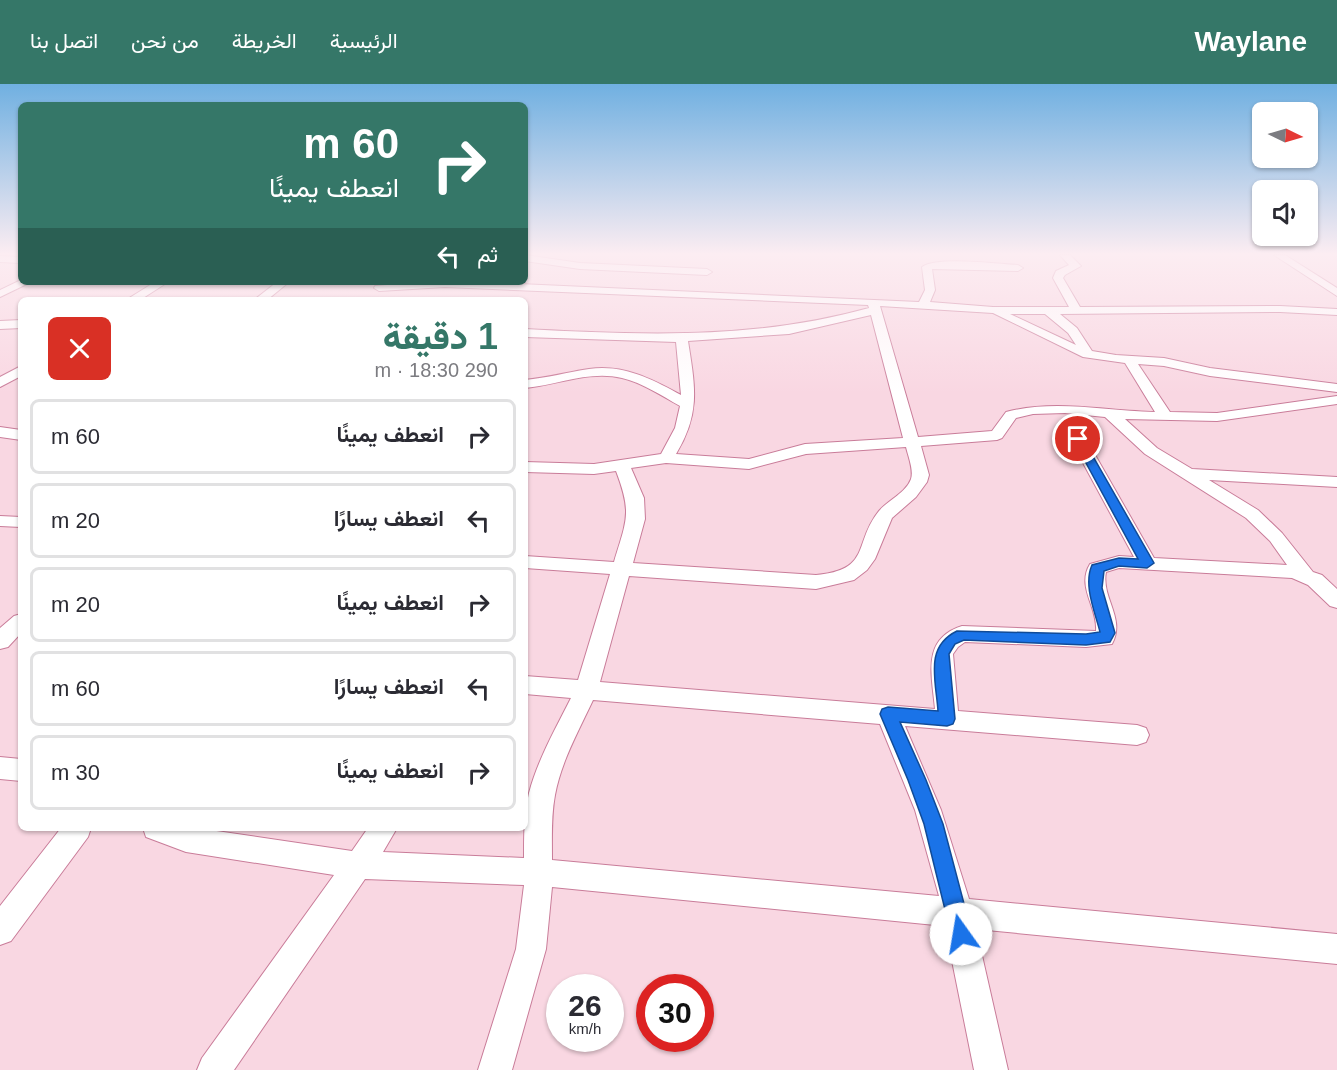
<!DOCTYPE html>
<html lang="ar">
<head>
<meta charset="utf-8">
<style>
  :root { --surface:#fff; --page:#f2f2f3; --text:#2b2b33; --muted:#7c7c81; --line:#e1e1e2; --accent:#357768 }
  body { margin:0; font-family:Arial,Vazirmatn,sans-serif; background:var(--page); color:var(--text); direction:rtl; height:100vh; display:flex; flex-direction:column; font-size:22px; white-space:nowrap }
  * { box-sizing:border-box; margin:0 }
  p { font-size:20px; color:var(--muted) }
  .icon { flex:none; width:33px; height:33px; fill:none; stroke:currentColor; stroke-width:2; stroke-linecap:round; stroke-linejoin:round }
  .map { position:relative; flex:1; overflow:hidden; direction:ltr }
  .sheet { position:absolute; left:18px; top:213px; width:510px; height:534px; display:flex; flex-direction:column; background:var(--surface); border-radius:9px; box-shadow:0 2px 4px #0004; direction:rtl }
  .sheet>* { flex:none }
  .guide { position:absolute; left:18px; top:18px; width:510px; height:183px; border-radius:9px; box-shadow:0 2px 4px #0004; direction:rtl; background:#357768; color:#fff; overflow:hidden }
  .needle { width:39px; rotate:95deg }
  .fabs { position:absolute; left:1252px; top:18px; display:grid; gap:12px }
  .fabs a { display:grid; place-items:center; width:66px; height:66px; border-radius:9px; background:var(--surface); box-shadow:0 2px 4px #0004; font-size:30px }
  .speed { position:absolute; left:546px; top:890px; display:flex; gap:12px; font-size:30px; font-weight:700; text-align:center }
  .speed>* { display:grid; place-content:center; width:78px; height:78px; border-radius:50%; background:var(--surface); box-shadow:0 2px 4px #0004; line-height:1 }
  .speed small { font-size:15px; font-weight:400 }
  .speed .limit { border:9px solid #d22; background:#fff; color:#111 }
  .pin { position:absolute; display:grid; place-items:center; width:51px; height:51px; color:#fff; margin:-26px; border:3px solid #fff; border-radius:50%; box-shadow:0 2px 6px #0007 }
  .me { position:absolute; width:66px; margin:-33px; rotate:347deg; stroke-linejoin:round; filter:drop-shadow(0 0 4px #0008) }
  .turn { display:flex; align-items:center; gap:21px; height:126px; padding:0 30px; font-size:27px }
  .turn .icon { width:78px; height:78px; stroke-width:2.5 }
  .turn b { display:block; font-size:42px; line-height:51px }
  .then { display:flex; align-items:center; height:57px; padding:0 30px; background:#0003; gap:12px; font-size:22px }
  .round { display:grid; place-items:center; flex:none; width:63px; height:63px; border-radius:9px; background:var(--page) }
  .head { display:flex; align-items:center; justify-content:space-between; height:102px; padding:0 30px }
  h1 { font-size:36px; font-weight:800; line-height:45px; color:var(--accent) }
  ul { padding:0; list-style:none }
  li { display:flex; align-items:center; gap:18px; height:75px; margin:0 12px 9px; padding:0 18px; border:3px solid var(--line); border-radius:9px }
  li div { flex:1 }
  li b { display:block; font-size:22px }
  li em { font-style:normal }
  header { display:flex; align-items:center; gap:36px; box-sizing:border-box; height:84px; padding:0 30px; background:var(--accent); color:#fff }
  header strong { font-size:28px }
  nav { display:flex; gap:33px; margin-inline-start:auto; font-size:21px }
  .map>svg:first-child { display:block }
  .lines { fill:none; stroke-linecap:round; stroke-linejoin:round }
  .street-casing { stroke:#c97c99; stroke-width:2 }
  .street { fill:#fff; fill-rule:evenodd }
  .route { fill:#1a73e8; stroke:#114b97; stroke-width:1.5 }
</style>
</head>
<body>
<header>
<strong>Waylane</strong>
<nav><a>الرئيسية</a><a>الخريطة</a><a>من نحن</a><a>اتصل بنا</a></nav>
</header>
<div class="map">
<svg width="1337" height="986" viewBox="0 0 1337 986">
  <rect width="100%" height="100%" fill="#f9d7e2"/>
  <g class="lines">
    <g class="street-casing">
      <path id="street" d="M 525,171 L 580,179 L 707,185 L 712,188 L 707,191 L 580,185 L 525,177 Z
        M 1060,171 L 1070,171 L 1081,182 L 1065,191 L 1063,194 L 1080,223 L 1280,222 L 1337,225 L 1337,231 L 1280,228 L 1060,230 L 1077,244 L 1092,267 L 1116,271 L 1164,274 L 1210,284 L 1337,300 L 1337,308 L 1210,292 L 1164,282 L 1138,280 L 1170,328 L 1217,329 L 1337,312 L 1337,320 L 1217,337 L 1125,335 L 1157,364 L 1192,385 L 1337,393 L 1337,403 L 1209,396 L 1258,426 L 1282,449 L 1313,488 L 1322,491 L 1337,505 L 1337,524 L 1330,522 L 1308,501 L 1292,494 L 1119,484 L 1106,488 C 1101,514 1126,534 1112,560 L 1086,563 L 965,558 L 958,563 L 953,570 L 958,627 L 1137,641 L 1146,644 L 1149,651 L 1146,658 L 1137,661 L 905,642 L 941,726 L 969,815 L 1337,850 L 1337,880 L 976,845 L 1008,986 L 974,986 L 945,842 L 552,803 L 546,865 L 512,986 L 478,986 L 516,865 L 524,801 L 365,795 L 234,986 L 197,986 L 202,974 L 334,791 L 186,768 L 146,753 L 143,744 L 196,744 L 352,767 L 368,744 L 397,744 L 383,768 L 524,774 C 524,752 524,730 529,709 C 538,675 556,644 571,614 L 525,610 L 525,592 L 578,596 L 610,490 L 525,484 L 525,472 L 614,478 C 627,435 632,429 616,387 L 594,390 L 525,388 L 525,378 L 594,380 L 661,370 L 675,344 L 680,322 C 662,312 643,299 622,294 C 590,286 557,301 525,304 L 525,296 C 547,294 568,288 589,285 C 623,280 652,295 681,311 L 676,258 L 525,253 L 525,245 C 643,251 754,256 869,224 L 868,221 L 445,203 L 379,207 L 374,204 L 375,202 L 424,198 L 475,198 L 919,218 L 925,206 L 922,183 C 937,172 997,180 1018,181 L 1023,184 L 1018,187 L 932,185 L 935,206 L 930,218 L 993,223 L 1069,223 L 1053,194 L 1056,187 L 1069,181 ZM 880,222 L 993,229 L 1083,273 L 1125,279 L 1155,328 C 1104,327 1056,315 1006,328 L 992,347 L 918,353 ZM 1010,230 L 1045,230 L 1068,249 L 1076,261 ZM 871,231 L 903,354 L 805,360 L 749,375 L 676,370 C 701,329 695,302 688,257 L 789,250 ZM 1065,329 L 1105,333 L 1145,370 L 1246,434 L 1270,457 L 1287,481 L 1154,474 L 1086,355 L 1078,350 L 1070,355 L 1134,473 L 1119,472 L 1090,480 C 1076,503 1098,523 1096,547 L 962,542 C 921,555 932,591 935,625 L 600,598 L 629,492 L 816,505 L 854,496 L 867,486 L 875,475 L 892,434 L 916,413 L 927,398 L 929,391 L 921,362 L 997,356 L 1002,354 L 1016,334 L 1033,330 ZM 906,363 C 908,372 914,386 911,395 C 906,409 888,416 879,427 C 853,459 872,486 816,491 L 633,479 L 645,435 L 644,414 L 631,384 L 666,379 L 749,385 L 806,370 ZM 593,616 L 880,640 L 915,726 L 939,812 L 552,776 C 552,754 551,732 555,711 C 561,678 579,646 593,616 Z
        M 1274,171 L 1285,171 L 1337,204 L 1337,212 Z
        M 0,172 L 21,173 L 21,179 L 0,178 Z
        M 21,196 L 31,198 L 0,213 L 0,206 Z
        M 155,198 L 168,198 L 140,216 L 126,216 Z
        M 277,198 L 289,198 L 267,216 L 254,216 Z
        M 21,236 L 21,244 L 0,245 L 0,237 Z
        M 21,282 L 21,292 L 0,303 L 0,293 Z
        M 0,343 L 21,346 L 21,356 L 0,353 Z
        M 0,432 L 21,433 L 21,443 L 0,442 Z
        M 21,530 L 21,549 L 8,563 L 0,565 L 0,544 L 14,532 Z
        M 0,673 L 21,675 L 21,697 L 0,695 Z
        M 61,744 L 91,744 L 88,753 L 11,857 L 0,861 L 0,822 Z"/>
    </g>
    <use href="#street" class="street"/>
  </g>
  <linearGradient id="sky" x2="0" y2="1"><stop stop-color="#70b0e1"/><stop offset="0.55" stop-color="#fcedf2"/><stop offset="1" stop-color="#fcedf2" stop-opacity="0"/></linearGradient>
  <rect width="1337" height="309" fill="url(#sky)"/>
  <path class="route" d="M 1078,351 L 1083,355 L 1154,479 L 1147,484 L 1119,482 L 1104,487 L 1102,504 L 1115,549 L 1110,558 L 1086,561 L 964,556 L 955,560 L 949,570 L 955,635 L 953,640 L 947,642 L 900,638 L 926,696 L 943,740 L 972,850 L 969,858 L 961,861 L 954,858 L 951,850 L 924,740 L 908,696 L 880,630 L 882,625 L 888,623 L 938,627 C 936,596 924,563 957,547 L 1086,550 L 1100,548 C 1095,528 1083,501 1092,481 L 1119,474 L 1138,475 L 1073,355 Z"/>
</svg>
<div class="fabs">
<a><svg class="needle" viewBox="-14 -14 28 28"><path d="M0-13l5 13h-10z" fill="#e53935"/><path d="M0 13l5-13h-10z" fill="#7c7c81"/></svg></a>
<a><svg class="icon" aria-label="sound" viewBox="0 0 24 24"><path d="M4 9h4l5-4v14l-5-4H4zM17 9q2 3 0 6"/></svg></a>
</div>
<div class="speed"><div>26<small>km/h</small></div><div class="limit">30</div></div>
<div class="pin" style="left:1078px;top:355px;background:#d93025"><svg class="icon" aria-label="arrive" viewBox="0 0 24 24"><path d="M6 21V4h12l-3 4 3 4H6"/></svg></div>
<svg class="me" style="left:961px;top:850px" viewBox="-20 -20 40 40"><circle r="19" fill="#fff"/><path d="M0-13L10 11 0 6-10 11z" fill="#1a73e8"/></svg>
<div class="guide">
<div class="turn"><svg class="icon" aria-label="right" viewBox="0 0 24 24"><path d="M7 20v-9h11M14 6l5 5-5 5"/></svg><div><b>60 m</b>انعطف يمينًا</div></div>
<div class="then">ثم<svg class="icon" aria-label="left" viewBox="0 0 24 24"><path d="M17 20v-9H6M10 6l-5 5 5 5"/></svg></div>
</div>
<section class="sheet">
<div class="head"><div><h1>1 دقيقة</h1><p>290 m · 18:30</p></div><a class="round" style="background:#d93025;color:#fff"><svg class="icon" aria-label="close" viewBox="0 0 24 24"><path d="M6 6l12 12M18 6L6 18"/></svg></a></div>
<ul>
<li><svg class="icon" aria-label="right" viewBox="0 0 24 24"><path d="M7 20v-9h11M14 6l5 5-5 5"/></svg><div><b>انعطف يمينًا</b></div><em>60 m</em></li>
<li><svg class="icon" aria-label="left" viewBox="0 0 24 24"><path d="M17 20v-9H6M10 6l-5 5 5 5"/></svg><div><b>انعطف يسارًا</b></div><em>20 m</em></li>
<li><svg class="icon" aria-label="right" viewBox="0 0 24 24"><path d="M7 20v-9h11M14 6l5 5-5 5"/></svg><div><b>انعطف يمينًا</b></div><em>20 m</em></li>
<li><svg class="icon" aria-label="left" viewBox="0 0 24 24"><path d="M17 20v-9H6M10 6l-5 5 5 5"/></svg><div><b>انعطف يسارًا</b></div><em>60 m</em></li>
<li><svg class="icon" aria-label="right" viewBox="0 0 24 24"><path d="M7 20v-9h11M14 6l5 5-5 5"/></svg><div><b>انعطف يمينًا</b></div><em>30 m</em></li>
</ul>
</section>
</div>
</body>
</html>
